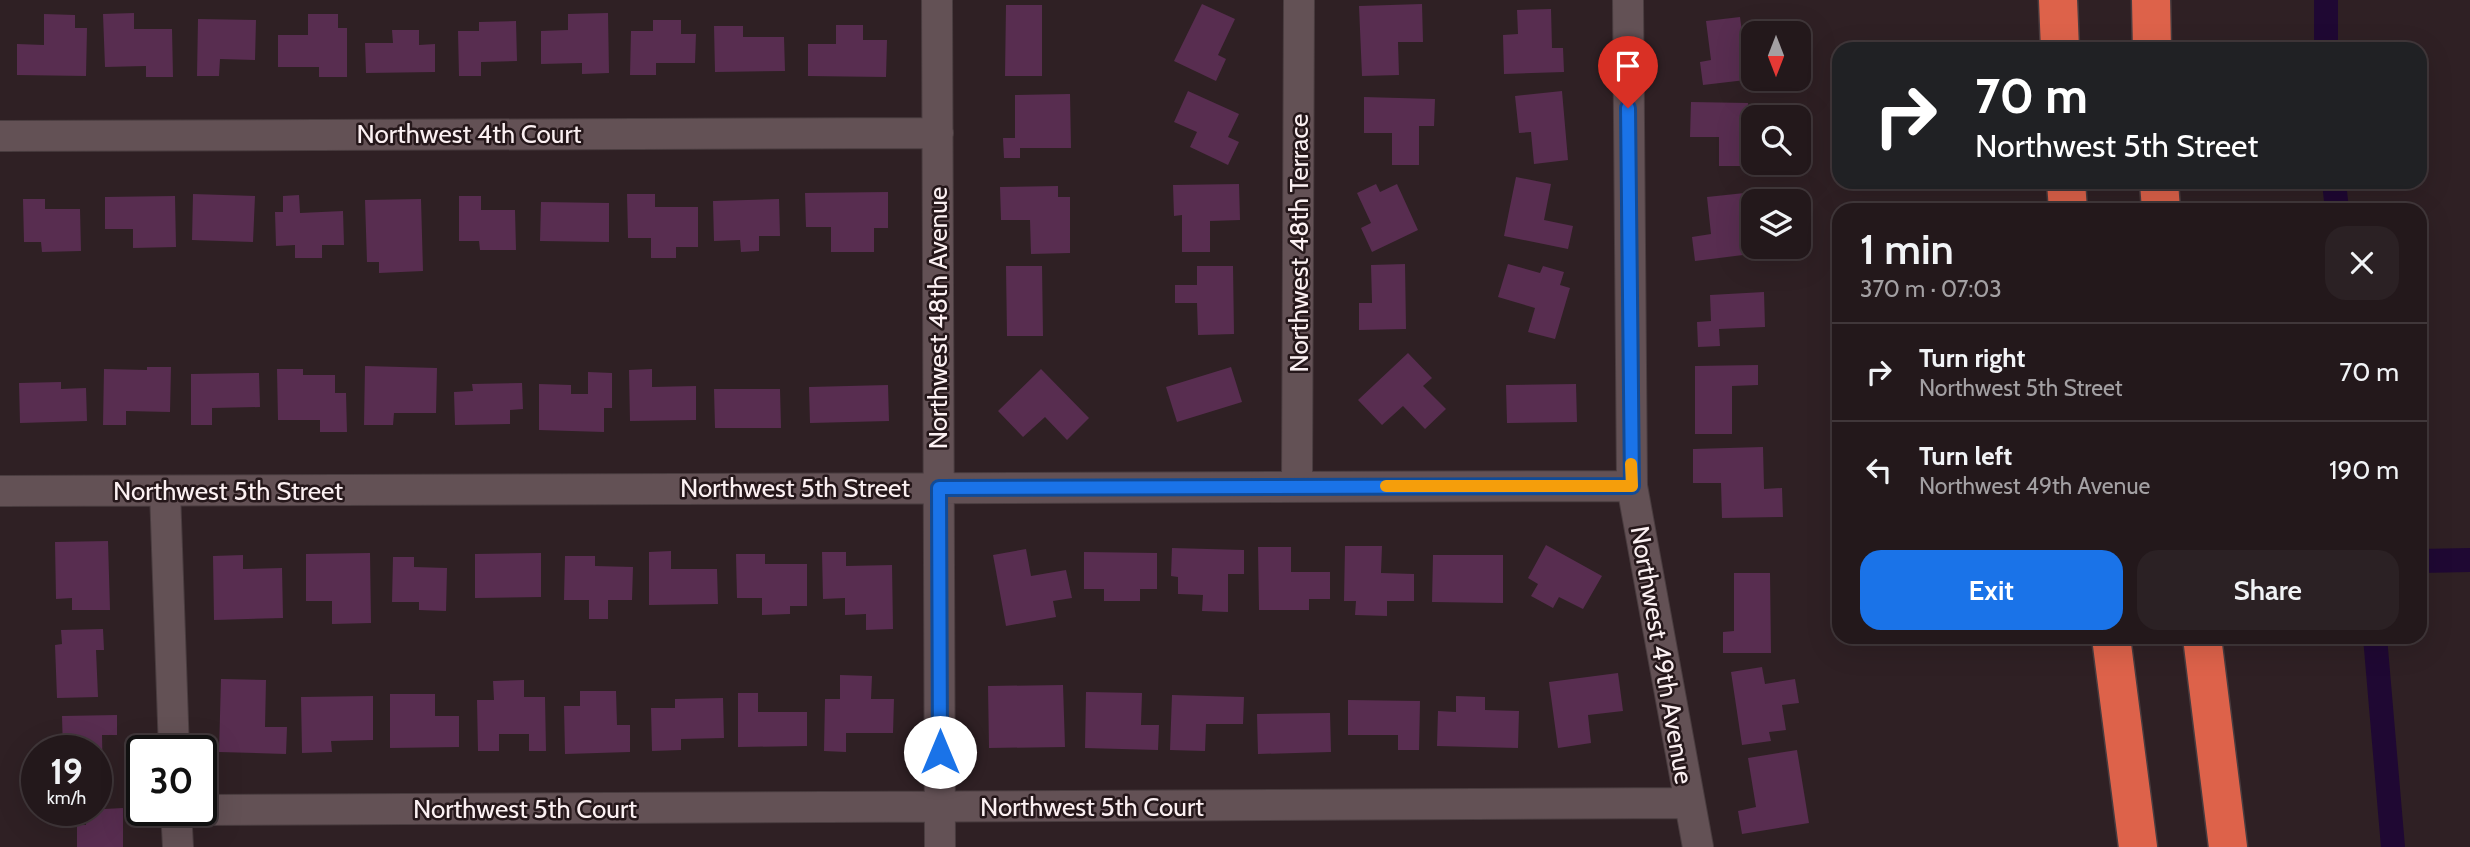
<!DOCTYPE html>
<html lang="en">
<head>
<meta charset="utf-8">
<style>
  :root { --surface:#23181b; --page:#2b2124; --text:#f1f3f6; --muted:#a3a0a3; --line:#40373a; --accent:#1a73e8 }
  body { margin:0; font-family:Cabin,sans-serif; background:var(--page); color:var(--text); height:100vh; display:flex; flex-direction:column; font-size:26px; white-space:nowrap }
  * { box-sizing:border-box; margin:0 }
  p { font-size:23px; color:var(--muted) }
  .icon { flex:none; width:38px; height:38px; fill:none; stroke:currentColor; stroke-width:2; stroke-linecap:round; stroke-linejoin:round }
  .map { position:relative; flex:1; overflow:hidden }
  .panel { position:absolute; left:1832px; top:203px; width:595px; height:441px; display:flex; flex-direction:column; background:var(--surface); border-radius:21px; box-shadow:0 7px 28px #0002,0 0 0 2px var(--line) }
  .panel>* { flex:none }
  .guide { position:absolute; left:1832px; top:42px; width:595px; height:147px; border-radius:21px; box-shadow:0 7px 28px #0002,0 0 0 2px var(--line); background:#202124; color:#fff; overflow:hidden }
  .needle { width:46px; rotate:180deg }
  .fabs { position:absolute; left:1741px; top:21px; display:grid; gap:14px }
  .fabs a { display:grid; place-items:center; width:70px; height:70px; border-radius:14px; background:var(--surface); box-shadow:0 7px 28px #0002,0 0 0 2px var(--line); font-size:35px }
  .speed { position:absolute; left:21px; top:735px; display:flex; gap:14px; font-size:35px; font-weight:700; text-align:center }
  .speed>* { display:grid; place-content:center; width:91px; height:91px; border-radius:50%; background:var(--surface); box-shadow:0 7px 28px #0002,0 0 0 2px var(--line); line-height:1 }
  .speed small { font-size:18px; font-weight:400 }
  .speed .limit { border:4px solid #111; border-radius:10px; background:#fff; color:#111 }
  .pin { position:absolute; display:grid; place-items:center; width:60px; height:60px; color:#fff; margin:-72px -30px; border-radius:50% 50% 50% 0; rotate:-45deg; box-shadow:0 0 7px #0007 }
  .pin .icon { rotate:45deg }
  .me { position:absolute; width:77px; margin:-38px; rotate:0deg; stroke-linejoin:round; filter:drop-shadow(0 0 5px #0008) }
  .turn { display:flex; align-items:center; gap:24px; height:147px; padding:0 28px; font-size:32px }
  .turn .icon { width:91px; height:91px; stroke-width:2.5 }
  .turn b { display:block; font-size:49px; line-height:60px }
  .round { display:grid; place-items:center; flex:none; width:74px; height:74px; border-radius:21px; background:var(--page) }
  .head { display:flex; align-items:center; justify-content:space-between; height:119px; padding:0 28px }
  h1 { font-size:42px; font-weight:600; line-height:52px }
  .action { display:flex; gap:14px; margin-top:auto; padding:14px 28px }
  .action a { flex:1; height:80px; border-radius:21px; background:var(--accent); color:#fff; font-size:28px; font-weight:600; line-height:80px; text-align:center }
  .action a+a { background:var(--page); color:var(--text) }
  ul { padding:0; list-style:none }
  li { display:flex; align-items:center; gap:21px; height:98px; padding:0 28px; border-top:2px solid var(--line) }
  li div { flex:1 }
  li b { display:block; font-size:26px }
  li em { font-style:normal }
  .map>svg:first-child { display:block }
  .lines { fill:none; stroke-linecap:round; stroke-linejoin:round }
  .canal { stroke:#1f0833; stroke-width:24 }
  .building { fill:#582d50 }
  .minor-casing { stroke:#493c3f; stroke-width:32 }
  .highway-casing { stroke:#493c3f; stroke-width:41 }
  .minor { stroke:#635155; stroke-width:30 }
  .highway { stroke:#dd624a; stroke-width:38 }
  .route-casing { stroke:#114b97; stroke-width:18 }
  .route { stroke:#1a73e8; stroke-width:12 }
  .slow { stroke:#f59e0b; stroke-width:12 }
  .labels { text-anchor:middle; dominant-baseline:central; stroke-width:5; stroke-linejoin:round; paint-order:stroke }
  .street-label { font-size:26px; fill:#fbf0f2; stroke:#25171a }
</style>
</head>
<body>
<div class="map">
<svg width="2470" height="847" viewBox="0 0 2470 847">
  <rect width="100%" height="100%" fill="#2f2024"/>
  <g class="lines">
    <path class="canal" d="M 2326,0 L 2326,49
      M 2334,182 L 2337,210
      M 2420,561 L 2470,560
      M 2375,637 L 2393,847"/>
  </g>
  <path class="building" d="M 1202,4 L 1235,19 L 1218,55 L 1226,59 L 1216,81 L 1174,61 Z
    M 1422,4 L 1423,42 L 1398,42 L 1399,75 L 1362,76 L 1359,6 Z
    M 1006,5 L 1042,5 L 1042,76 L 1005,76 Z
    M 1551,9 L 1552,48 L 1563,48 L 1564,72 L 1504,74 L 1503,35 L 1518,34 L 1517,10 Z
    M 134,13 L 134,29 L 172,29 L 173,77 L 146,77 L 146,66 L 105,67 L 103,14 Z
    M 608,13 L 609,73 L 582,74 L 582,63 L 541,64 L 541,31 L 568,30 L 568,14 Z
    M 44,14 L 75,15 L 75,28 L 87,28 L 86,76 L 17,75 L 17,44 L 44,45 Z
    M 308,14 L 338,14 L 338,28 L 347,28 L 347,77 L 319,77 L 319,67 L 278,67 L 278,35 L 308,35 Z
    M 1740,17 L 1744,46 L 1754,45 L 1754,79 L 1703,85 L 1700,62 L 1711,60 L 1706,21 Z
    M 198,19 L 256,20 L 255,60 L 220,59 L 219,76 L 197,76 Z
    M 653,20 L 681,20 L 681,34 L 696,34 L 695,63 L 656,63 L 656,75 L 630,75 L 631,31 L 653,31 Z
    M 516,21 L 517,61 L 481,62 L 481,76 L 459,76 L 458,31 L 479,31 L 479,22 Z
    M 836,25 L 863,25 L 863,40 L 887,40 L 886,77 L 808,76 L 808,44 L 836,44 Z
    M 714,26 L 743,26 L 743,37 L 784,37 L 785,71 L 715,72 Z
    M 392,30 L 419,30 L 419,45 L 435,44 L 435,72 L 366,73 L 365,43 L 393,43 Z
    M 1188,91 L 1239,114 L 1228,137 L 1239,142 L 1228,165 L 1190,147 L 1197,132 L 1174,122 Z
    M 1562,91 L 1568,160 L 1534,164 L 1531,132 L 1519,133 L 1515,96 Z
    M 1070,94 L 1071,148 L 1020,148 L 1020,158 L 1004,158 L 1003,138 L 1015,138 L 1015,95 Z
    M 1364,97 L 1435,99 L 1434,126 L 1419,126 L 1419,165 L 1392,165 L 1392,133 L 1364,133 Z
    M 1691,102 L 1748,103 L 1747,166 L 1719,166 L 1719,137 L 1690,137 Z
    M 1516,177 L 1551,184 L 1544,220 L 1573,226 L 1568,249 L 1504,236 Z
    M 1239,184 L 1240,220 L 1210,221 L 1210,252 L 1182,252 L 1182,215 L 1174,216 L 1173,185 Z
    M 1376,184 L 1380,192 L 1397,184 L 1418,230 L 1372,252 L 1361,228 L 1371,223 L 1357,193 Z
    M 1058,186 L 1058,197 L 1070,197 L 1070,253 L 1031,254 L 1030,220 L 1001,220 L 1000,187 Z
    M 888,192 L 888,228 L 874,228 L 874,252 L 831,252 L 831,227 L 806,227 L 805,193 Z
    M 1754,192 L 1754,247 L 1774,247 L 1775,251 L 1695,261 L 1692,237 L 1711,234 L 1707,197 Z
    M 193,194 L 255,196 L 253,242 L 192,240 Z
    M 627,194 L 655,194 L 655,207 L 698,207 L 698,247 L 676,247 L 676,258 L 651,258 L 651,238 L 628,238 Z
    M 299,195 L 300,213 L 343,211 L 344,245 L 322,245 L 322,258 L 295,258 L 295,245 L 276,246 L 275,212 L 283,212 L 283,196 Z
    M 175,196 L 176,247 L 133,248 L 133,229 L 105,229 L 105,197 Z
    M 459,196 L 481,196 L 481,210 L 515,210 L 516,250 L 480,250 L 479,241 L 459,241 Z
    M 23,199 L 45,199 L 45,209 L 80,209 L 81,251 L 42,252 L 41,242 L 24,242 Z
    M 421,199 L 423,271 L 379,273 L 379,262 L 367,262 L 365,200 Z
    M 779,199 L 780,236 L 759,236 L 759,251 L 741,252 L 740,240 L 714,241 L 713,201 Z
    M 541,202 L 609,203 L 609,242 L 540,241 Z
    M 1405,264 L 1406,329 L 1359,330 L 1359,303 L 1372,303 L 1371,265 Z
    M 1508,264 L 1540,273 L 1543,266 L 1564,272 L 1560,285 L 1570,288 L 1555,339 L 1528,332 L 1535,308 L 1498,297 Z
    M 1006,266 L 1042,266 L 1043,336 L 1007,336 Z
    M 1197,266 L 1233,266 L 1234,334 L 1198,335 L 1197,303 L 1175,303 L 1175,285 L 1197,285 Z
    M 1764,292 L 1765,327 L 1719,329 L 1720,346 L 1698,347 L 1697,322 L 1711,321 L 1710,295 Z
    M 1408,353 L 1432,378 L 1423,386 L 1446,409 L 1425,429 L 1403,406 L 1382,425 L 1358,400 Z
    M 1758,365 L 1758,385 L 1732,386 L 1732,434 L 1695,434 L 1695,366 Z
    M 365,366 L 437,368 L 436,413 L 394,413 L 393,425 L 364,425 Z
    M 147,367 L 171,367 L 170,412 L 126,411 L 126,425 L 103,425 L 104,369 L 147,370 Z
    M 1231,367 L 1242,402 L 1177,422 L 1166,387 Z
    M 277,369 L 303,369 L 303,375 L 335,375 L 335,393 L 346,393 L 347,432 L 320,432 L 320,420 L 278,420 Z
    M 652,369 L 652,387 L 696,386 L 696,420 L 630,421 L 629,370 Z
    M 1041,369 L 1089,418 L 1067,440 L 1045,417 L 1023,437 L 998,411 Z
    M 588,372 L 612,373 L 612,408 L 604,408 L 604,432 L 539,430 L 539,384 L 571,385 L 571,394 L 588,394 Z
    M 259,373 L 260,407 L 212,408 L 212,425 L 191,425 L 191,374 Z
    M 61,382 L 61,389 L 86,388 L 87,421 L 20,423 L 19,383 Z
    M 522,383 L 523,409 L 510,410 L 510,424 L 455,425 L 454,392 L 473,391 L 472,384 Z
    M 1576,384 L 1577,422 L 1507,423 L 1506,385 Z
    M 888,385 L 889,421 L 810,423 L 809,387 Z
    M 714,389 L 780,389 L 781,428 L 715,428 Z
    M 1763,447 L 1764,489 L 1782,488 L 1783,517 L 1722,518 L 1721,483 L 1693,483 L 1693,449 Z
    M 108,541 L 110,610 L 72,610 L 72,598 L 56,599 L 55,542 Z
    M 1546,545 L 1602,576 L 1583,609 L 1559,597 L 1553,608 L 1531,596 L 1538,584 L 1528,578 Z
    M 1345,546 L 1382,546 L 1381,573 L 1414,574 L 1414,601 L 1387,601 L 1387,616 L 1355,615 L 1356,601 L 1344,601 Z
    M 1258,547 L 1291,547 L 1291,572 L 1330,572 L 1330,599 L 1309,599 L 1309,610 L 1259,610 Z
    M 1172,548 L 1244,550 L 1244,574 L 1228,574 L 1228,612 L 1202,611 L 1203,595 L 1178,594 L 1178,577 L 1171,576 Z
    M 1026,549 L 1031,576 L 1066,570 L 1072,598 L 1053,601 L 1056,617 L 1006,626 L 993,555 Z
    M 671,551 L 671,569 L 717,569 L 718,604 L 649,605 L 649,552 Z
    M 822,552 L 846,552 L 846,566 L 892,565 L 893,629 L 866,630 L 866,614 L 845,615 L 845,598 L 823,599 Z
    M 1084,552 L 1157,553 L 1157,589 L 1140,589 L 1140,601 L 1104,601 L 1104,589 L 1084,589 Z
    M 370,553 L 371,623 L 332,624 L 332,601 L 306,601 L 306,554 Z
    M 541,553 L 541,597 L 475,598 L 475,554 Z
    M 736,554 L 765,554 L 765,564 L 807,564 L 807,606 L 790,606 L 790,614 L 762,615 L 762,598 L 737,598 Z
    M 243,555 L 243,569 L 282,568 L 283,618 L 214,620 L 213,556 Z
    M 1433,555 L 1503,555 L 1503,603 L 1432,602 Z
    M 565,556 L 595,556 L 595,566 L 633,567 L 632,600 L 608,600 L 608,619 L 589,619 L 589,600 L 564,600 Z
    M 393,557 L 414,557 L 414,567 L 447,568 L 446,611 L 419,610 L 419,602 L 392,602 Z
    M 1734,573 L 1770,573 L 1771,653 L 1723,653 L 1723,632 L 1734,631 Z
    M 103,629 L 104,650 L 96,650 L 98,697 L 57,698 L 55,645 L 62,644 L 61,630 Z
    M 1762,667 L 1765,684 L 1795,679 L 1799,703 L 1782,705 L 1786,730 L 1769,732 L 1771,741 L 1742,745 L 1731,672 Z
    M 1618,673 L 1623,711 L 1588,715 L 1591,743 L 1558,748 L 1549,682 Z
    M 840,675 L 872,676 L 871,699 L 894,699 L 893,733 L 846,733 L 846,752 L 824,751 L 825,699 L 840,699 Z
    M 221,679 L 266,680 L 265,727 L 287,727 L 286,754 L 219,752 Z
    M 524,680 L 524,697 L 545,697 L 546,751 L 529,751 L 529,734 L 499,734 L 499,751 L 478,751 L 477,700 L 494,700 L 493,681 Z
    M 1063,685 L 1065,747 L 989,748 L 988,686 Z
    M 580,691 L 616,691 L 617,725 L 630,725 L 630,752 L 565,754 L 564,706 L 580,706 Z
    M 1086,692 L 1142,693 L 1141,725 L 1159,725 L 1158,750 L 1085,748 Z
    M 738,693 L 758,693 L 758,712 L 807,712 L 807,746 L 738,747 Z
    M 390,694 L 435,694 L 435,716 L 459,716 L 459,747 L 390,748 Z
    M 1172,695 L 1244,697 L 1243,724 L 1206,724 L 1205,751 L 1170,750 Z
    M 373,696 L 373,740 L 331,741 L 332,752 L 302,753 L 301,697 Z
    M 1456,696 L 1485,697 L 1485,710 L 1519,711 L 1518,748 L 1437,746 L 1438,711 L 1456,712 Z
    M 723,698 L 724,738 L 681,739 L 681,750 L 652,751 L 651,708 L 675,708 L 675,699 Z
    M 1348,700 L 1420,701 L 1419,750 L 1398,750 L 1398,735 L 1348,735 Z
    M 1330,713 L 1331,752 L 1258,754 L 1257,714 Z
    M 117,715 L 117,735 L 102,735 L 103,788 L 96,789 L 96,751 L 63,751 L 62,716 Z
    M 1797,750 L 1809,823 L 1742,834 L 1738,811 L 1756,807 L 1748,758 Z
    M 123,808 L 123,847 L 77,847 L 77,825 L 86,825 L 86,810 Z"/>
  <g class="lines">
    <g class="minor-casing">
      <path id="minor" d="M 937,0 L 940,847
        M 1628,0 L 1632,486 L 1698,847
        M 0,136 L 938,133
        M 1297,487 L 1299,0
        M 0,491 L 1632,486
        M 165,491 L 174,751
        M 176,810 L 178,847
        M 201,810 L 1689,803"/>
    </g>
    <g class="highway-casing">
      <path id="highway" d="M 2058,0 L 2060,49
        M 2151,0 L 2152,49
        M 2066,182 L 2068,210
        M 2159,182 L 2161,210
        M 2111,637 L 2138,847
        M 2202,637 L 2228,847"/>
    </g>
    <use href="#minor" class="minor"/>
    <use href="#highway" class="highway"/>
  </g>
  <g class="lines">
    <g class="route-casing">
      <path id="route" d="M 940,752 L 939,488 L 1632,486 L 1628,108"/>
    </g>
    <use href="#route" class="route"/>
    <path class="slow" d="M 1386,486 L 1632,486 L 1631,464"/>
  </g>
  <g class="labels">
    <g class="street-label">
      <text x="469" y="134">Northwest 4th Court</text>
      <text transform="translate(1299 243) rotate(-90)">Northwest 48th Terrace</text>
      <text transform="translate(938 318) rotate(-90)">Northwest 48th Avenue</text>
      <text x="795" y="488">Northwest 5th Street</text>
      <text x="228" y="491">Northwest 5th Street</text>
      <text transform="translate(1662 655) rotate(80)">Northwest 49th Avenue</text>
      <text x="1092" y="807">Northwest 5th Court</text>
      <text x="525" y="809">Northwest 5th Court</text>
    </g>
  </g>
</svg>
<div class="fabs">
<a><svg class="needle" viewBox="-14 -14 28 28"><path d="M0-13l5 13h-10z" fill="#e53935"/><path d="M0 13l5-13h-10z" fill="#a3a0a3"/></svg></a>
<a><svg class="icon" aria-label="search" viewBox="0 0 24 24"><circle cx="10" cy="10" r="6"/><path d="M15 15l6 6"/></svg></a>
<a><svg class="icon" aria-label="layers" viewBox="0 0 24 24"><path d="M12 4l9 5-9 5-9-5zM3 14l9 5 9-5"/></svg></a>
</div>
<div class="speed"><div>19<small>km/h</small></div><div class="limit">30</div></div>
<div class="pin" style="left:1628px;top:108px;background:#d93025"><svg class="icon" aria-label="arrive" viewBox="0 0 24 24"><path d="M6 21V4h12l-3 4 3 4H6"/></svg></div>
<svg class="me" style="left:940px;top:752px" viewBox="-20 -20 40 40"><circle r="19" fill="#fff"/><path d="M0-13L10 11 0 6-10 11z" fill="#1a73e8"/></svg>
<div class="guide">
<div class="turn"><svg class="icon" aria-label="right" viewBox="0 0 24 24"><path d="M7 20v-9h11M14 6l5 5-5 5"/></svg><div><b>70 m</b>Northwest 5th Street</div></div>
</div>
<section class="panel">
<div class="head"><div><h1>1 min</h1><p>370 m · 07:03</p></div><a class="round"><svg class="icon" aria-label="close" viewBox="0 0 24 24"><path d="M6 6l12 12M18 6L6 18"/></svg></a></div>
<ul>
<li><svg class="icon" aria-label="right" viewBox="0 0 24 24"><path d="M7 20v-9h11M14 6l5 5-5 5"/></svg><div><b>Turn right</b><p>Northwest 5th Street</p></div><em>70 m</em></li>
<li><svg class="icon" aria-label="left" viewBox="0 0 24 24"><path d="M17 20v-9H6M10 6l-5 5 5 5"/></svg><div><b>Turn left</b><p>Northwest 49th Avenue</p></div><em>190 m</em></li>
</ul>
<div class="action"><a>Exit</a><a>Share</a></div>
</section>
</div>
</body>
</html>
